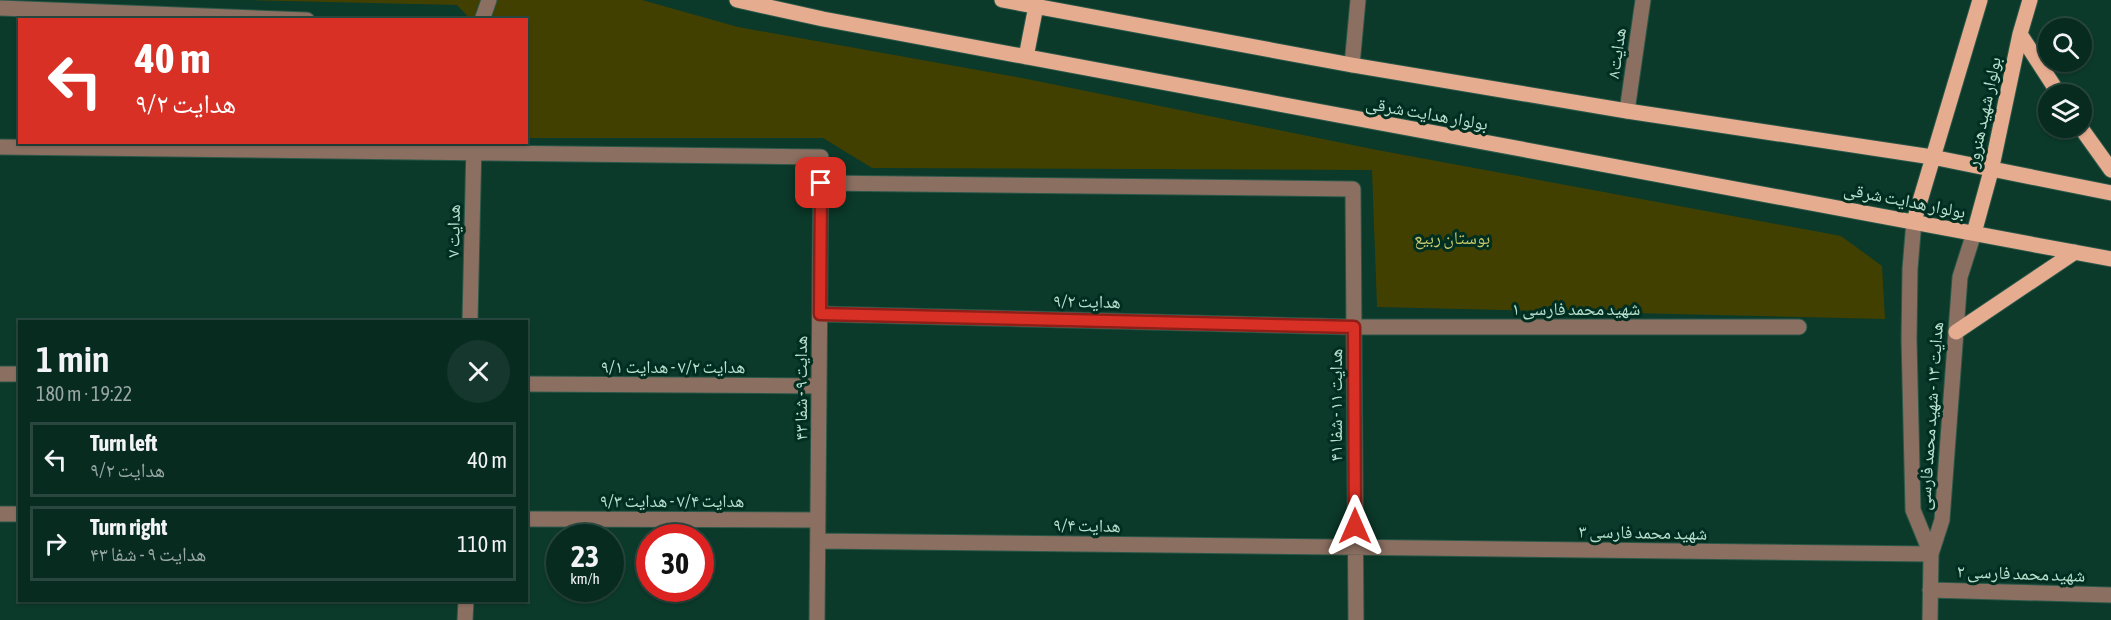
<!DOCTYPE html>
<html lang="en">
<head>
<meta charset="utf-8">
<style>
  :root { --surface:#082b20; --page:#16372d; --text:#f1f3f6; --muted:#98a7a5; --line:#29473e }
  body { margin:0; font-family:"Asap Condensed","Noto Naskh Arabic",sans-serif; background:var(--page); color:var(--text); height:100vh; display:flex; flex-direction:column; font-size:22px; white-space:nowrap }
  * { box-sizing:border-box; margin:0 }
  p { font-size:20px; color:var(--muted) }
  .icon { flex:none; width:33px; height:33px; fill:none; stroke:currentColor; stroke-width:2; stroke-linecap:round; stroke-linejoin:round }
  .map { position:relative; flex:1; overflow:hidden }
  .drawer { position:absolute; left:18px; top:320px; width:510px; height:282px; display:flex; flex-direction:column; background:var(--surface); border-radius:0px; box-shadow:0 2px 4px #0004,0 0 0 2px var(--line) }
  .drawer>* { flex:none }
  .banner { position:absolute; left:18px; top:18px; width:510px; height:126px; border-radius:0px; box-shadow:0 2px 4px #0004,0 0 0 2px var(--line); background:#d93025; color:#fff; overflow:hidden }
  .fabs { position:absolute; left:2038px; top:18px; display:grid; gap:12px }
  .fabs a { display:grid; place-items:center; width:54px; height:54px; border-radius:50%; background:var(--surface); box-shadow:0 2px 4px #0004,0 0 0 2px var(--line); font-size:30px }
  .speed { position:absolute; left:546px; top:524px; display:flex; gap:12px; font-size:30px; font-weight:700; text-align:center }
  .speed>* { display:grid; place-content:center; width:78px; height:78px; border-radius:50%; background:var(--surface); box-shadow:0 2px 4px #0004,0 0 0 2px var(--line); line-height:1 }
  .speed small { font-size:15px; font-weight:400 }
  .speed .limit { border:9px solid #d22; background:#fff; color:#111 }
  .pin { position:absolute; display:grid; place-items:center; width:51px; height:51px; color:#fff; margin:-26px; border-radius:12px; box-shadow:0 3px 9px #0006 }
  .me { position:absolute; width:66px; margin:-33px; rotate:0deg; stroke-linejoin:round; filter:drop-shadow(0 0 4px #0008) }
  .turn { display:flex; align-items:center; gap:21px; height:126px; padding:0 18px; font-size:27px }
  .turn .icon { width:78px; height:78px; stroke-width:2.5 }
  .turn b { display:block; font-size:42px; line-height:51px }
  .round { display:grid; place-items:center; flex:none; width:63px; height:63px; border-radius:32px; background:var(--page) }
  .head { display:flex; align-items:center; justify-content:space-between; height:102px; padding:0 18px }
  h1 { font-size:36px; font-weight:600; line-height:45px }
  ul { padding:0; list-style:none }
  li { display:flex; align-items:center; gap:18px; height:75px; margin:0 12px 9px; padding:0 6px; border:3px solid var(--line); border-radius:0px }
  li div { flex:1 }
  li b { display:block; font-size:22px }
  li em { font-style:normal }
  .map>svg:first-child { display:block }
  .green { fill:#424001 }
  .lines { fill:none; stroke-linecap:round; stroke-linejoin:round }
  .minor-casing { stroke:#2a5748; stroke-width:17 }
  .major-casing { stroke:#2a5748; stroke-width:17 }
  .minor { stroke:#8b6f61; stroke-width:15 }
  .major { stroke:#e6ac90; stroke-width:15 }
  .route-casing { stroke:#8d1f18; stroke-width:15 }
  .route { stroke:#d93025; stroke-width:10 }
  .labels { text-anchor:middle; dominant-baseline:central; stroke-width:6; stroke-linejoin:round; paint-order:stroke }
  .street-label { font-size:18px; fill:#b9e0cf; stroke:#002e21 }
  .park-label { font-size:18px; fill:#cac869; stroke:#002e21 }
</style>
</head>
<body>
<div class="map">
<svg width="2111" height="620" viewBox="0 0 2111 620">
  <rect width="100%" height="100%" fill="#0b392a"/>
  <path class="green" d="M 247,0 L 642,0 L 738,27 L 1022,78 L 1377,150 L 1841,236 L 1882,266 L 1885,319 L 1377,307 L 1372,170 L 872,168 L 823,138 L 527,138 L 526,20 L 470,19 L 457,5 Z"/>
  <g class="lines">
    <g class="minor-casing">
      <path id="minor" d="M 0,8 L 307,20
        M 482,20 L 489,0
        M 1352,65 L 1358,0
        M 1627,111 L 1643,0
        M 0,147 L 821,157 L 817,620
        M 821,183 L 1353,189 L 1356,620
        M 1914,221 L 1910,269 L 1909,339 L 1913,510 L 1931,554
        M 820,314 L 1354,327 L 1799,327
        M 470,321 L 474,142
        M 0,374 L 20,374
        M 526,384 L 819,386
        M 0,514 L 20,514
        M 526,519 L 818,520
        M 818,541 L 1931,554
        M 1930,590 L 2111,595
        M 465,620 L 466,600
        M 1930,620 L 1931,554 L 1942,520 L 1960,277 L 1974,233"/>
    </g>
    <g class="major-casing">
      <path id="major" d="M 737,0 L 823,19 L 2111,259
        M 1002,0 L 1352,65 L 1627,111 L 1932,157 L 2111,193
        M 2020,34 L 2059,94
        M 1026,57 L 1036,6
        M 2081,128 L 2111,170
        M 1914,221 L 1980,0
        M 1974,233 L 1991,171 L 2020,34 L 2030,0
        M 1956,332 L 2075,252"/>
    </g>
    <use href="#minor" class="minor"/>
    <use href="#major" class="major"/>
  </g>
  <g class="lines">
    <g class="route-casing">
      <path id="route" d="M 821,183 L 820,314 L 1354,327 L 1355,526"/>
    </g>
    <use href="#route" class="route"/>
  </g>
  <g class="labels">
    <g class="street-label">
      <text transform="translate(1616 53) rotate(-82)">هدایت۸</text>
      <text transform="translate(1983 112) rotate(-78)">بولوار شهید هنرور</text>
      <text transform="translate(1427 113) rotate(10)">بولوار هدایت شرقی</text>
      <text transform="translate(1905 200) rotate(11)">بولوار هدایت شرقی</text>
      <text transform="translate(453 231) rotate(-89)">هدایت ۷</text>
      <text transform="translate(1087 301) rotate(1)">هدایت ۹/۲</text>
      <text x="1576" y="308">شهید محمد فارسی ۱</text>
      <text x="673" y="366">هدایت ۷/۲ - هدایت ۹/۱</text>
      <text transform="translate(800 388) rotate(-90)">هدایت ۹ - شفا ۴۳</text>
      <text transform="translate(1335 405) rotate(-90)">هدایت ۱۱ - شفا ۴۱</text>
      <text transform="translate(1930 416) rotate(-86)">هدایت ۱۳ - شهید محمد فارسی</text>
      <text x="672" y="500">هدایت ۷/۴ - هدایت ۹/۳</text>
      <text transform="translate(1087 525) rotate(1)">هدایت ۹/۴</text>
      <text transform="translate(1643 532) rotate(1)">شهید محمد فارسی ۳</text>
      <text transform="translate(2021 573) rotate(2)">شهید محمد فارسی ۲</text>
    </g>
    <g class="park-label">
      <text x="1452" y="237">بوستان ربیع</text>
    </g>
  </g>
</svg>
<div class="fabs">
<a><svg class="icon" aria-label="search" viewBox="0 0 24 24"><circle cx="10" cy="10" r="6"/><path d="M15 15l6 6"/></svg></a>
<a><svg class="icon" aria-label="layers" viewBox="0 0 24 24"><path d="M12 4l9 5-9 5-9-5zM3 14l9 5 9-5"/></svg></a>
</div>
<div class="speed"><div>23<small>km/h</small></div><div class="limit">30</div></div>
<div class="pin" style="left:821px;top:183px;background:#d93025"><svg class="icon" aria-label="arrive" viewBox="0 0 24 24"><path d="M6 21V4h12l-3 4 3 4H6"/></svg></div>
<svg class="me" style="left:1355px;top:526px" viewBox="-20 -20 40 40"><path d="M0-17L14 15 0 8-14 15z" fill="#d93025" stroke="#fff" stroke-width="4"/></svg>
<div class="banner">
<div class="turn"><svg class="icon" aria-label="left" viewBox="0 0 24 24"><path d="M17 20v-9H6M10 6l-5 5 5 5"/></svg><div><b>40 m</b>هدایت ۹/۲</div></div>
</div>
<section class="drawer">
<div class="head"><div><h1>1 min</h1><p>180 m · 19:22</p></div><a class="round"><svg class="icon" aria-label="close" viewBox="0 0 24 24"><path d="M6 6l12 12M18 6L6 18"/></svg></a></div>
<ul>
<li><svg class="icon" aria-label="left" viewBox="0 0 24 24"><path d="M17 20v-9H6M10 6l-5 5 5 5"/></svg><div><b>Turn left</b><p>هدایت ۹/۲</p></div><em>40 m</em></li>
<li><svg class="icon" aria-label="right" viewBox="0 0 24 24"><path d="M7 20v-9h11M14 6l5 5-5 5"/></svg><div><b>Turn right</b><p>هدایت ۹ - شفا ۴۳</p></div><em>110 m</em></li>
</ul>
</section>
</div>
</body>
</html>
